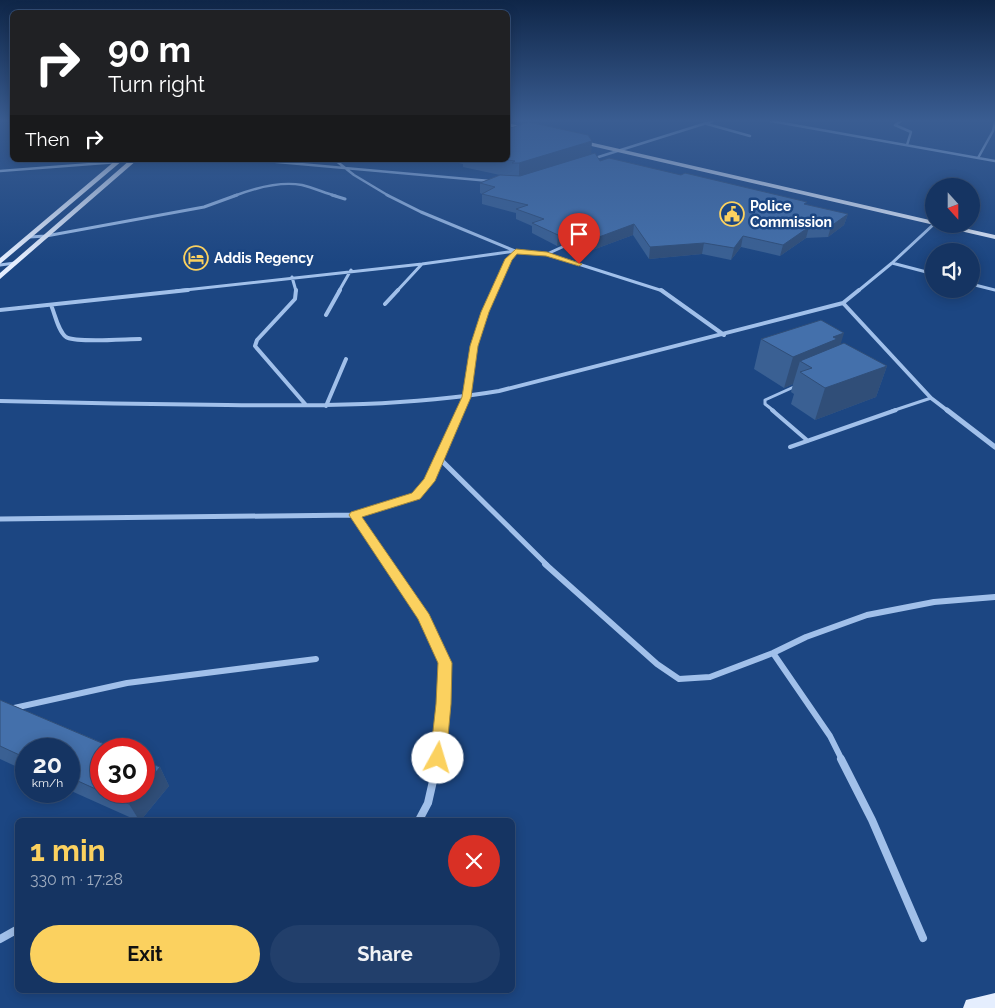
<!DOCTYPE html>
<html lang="en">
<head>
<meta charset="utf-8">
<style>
  :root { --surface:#153462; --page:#223f6b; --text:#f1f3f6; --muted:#9daabe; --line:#344f77; --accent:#fbd15f }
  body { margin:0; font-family:Raleway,sans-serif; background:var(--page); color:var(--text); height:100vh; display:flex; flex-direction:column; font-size:19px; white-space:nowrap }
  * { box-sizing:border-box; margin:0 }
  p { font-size:16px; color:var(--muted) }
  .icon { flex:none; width:28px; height:28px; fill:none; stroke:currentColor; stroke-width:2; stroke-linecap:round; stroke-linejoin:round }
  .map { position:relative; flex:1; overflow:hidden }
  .sheet { position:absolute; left:15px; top:818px; width:500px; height:175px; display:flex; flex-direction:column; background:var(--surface); border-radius:8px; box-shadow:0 2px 12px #0003,0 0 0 1px var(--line) }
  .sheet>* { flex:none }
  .hud { position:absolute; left:10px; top:10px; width:500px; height:152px; border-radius:8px; box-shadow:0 2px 12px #0003,0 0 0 1px var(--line); background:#202124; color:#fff; overflow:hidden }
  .needle { width:32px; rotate:159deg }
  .tools { position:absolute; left:925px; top:178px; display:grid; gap:10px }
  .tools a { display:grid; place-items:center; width:55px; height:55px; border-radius:50%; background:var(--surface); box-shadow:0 2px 12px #0003,0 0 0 1px var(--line); font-size:25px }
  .speed { position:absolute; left:15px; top:738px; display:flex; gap:10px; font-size:25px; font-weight:700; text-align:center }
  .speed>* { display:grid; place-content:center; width:65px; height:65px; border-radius:50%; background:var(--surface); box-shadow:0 2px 12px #0003,0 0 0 1px var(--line); line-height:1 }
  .speed small { font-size:12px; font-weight:400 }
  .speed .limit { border:8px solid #d22; background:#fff; color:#111 }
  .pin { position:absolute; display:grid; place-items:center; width:42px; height:42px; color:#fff; margin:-51px -21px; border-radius:50% 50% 50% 0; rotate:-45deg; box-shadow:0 0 5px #0007 }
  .pin .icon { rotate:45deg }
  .me { position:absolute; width:55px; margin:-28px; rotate:6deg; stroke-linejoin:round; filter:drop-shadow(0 0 4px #0008) }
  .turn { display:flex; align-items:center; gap:18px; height:105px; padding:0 15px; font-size:22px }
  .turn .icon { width:65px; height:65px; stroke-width:2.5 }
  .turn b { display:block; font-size:35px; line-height:42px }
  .then { display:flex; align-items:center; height:48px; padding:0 15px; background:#0003; gap:10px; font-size:19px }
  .round { display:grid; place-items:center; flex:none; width:52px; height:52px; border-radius:26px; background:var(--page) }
  .headline { display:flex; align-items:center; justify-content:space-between; height:85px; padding:0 15px }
  h1 { font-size:30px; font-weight:700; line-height:38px; color:var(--accent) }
  .action { display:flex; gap:10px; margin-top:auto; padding:10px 15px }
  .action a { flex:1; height:58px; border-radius:30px; background:var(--accent); color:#111; font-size:20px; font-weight:700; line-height:58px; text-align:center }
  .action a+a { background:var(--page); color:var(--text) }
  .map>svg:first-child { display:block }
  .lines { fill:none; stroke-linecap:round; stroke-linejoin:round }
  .service-far1 { stroke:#a1c0ea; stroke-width:3 }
  .service { stroke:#a1c0ea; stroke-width:4 }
  .minor-far5 { stroke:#a1c0ea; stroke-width:2.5 }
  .minor-far4 { stroke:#a1c0ea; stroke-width:3 }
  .minor-far3 { stroke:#a1c0ea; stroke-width:4 }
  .minor-far2 { stroke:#a1c0ea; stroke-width:5 }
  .minor-far1 { stroke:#a1c0ea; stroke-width:6 }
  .minor { stroke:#a1c0ea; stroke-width:8 }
  .tertiary { fill:#a1c0ea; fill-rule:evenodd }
  .primary { fill:#e5eefe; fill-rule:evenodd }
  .wall { fill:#3a6093 }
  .shaded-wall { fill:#304e78 }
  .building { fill:#4470ab; stroke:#304e78 }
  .route { fill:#fbd15f; stroke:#a3883e }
  .labels { text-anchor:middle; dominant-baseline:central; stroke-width:5; stroke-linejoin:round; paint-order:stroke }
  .far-poi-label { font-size:14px; font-weight:bold; fill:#fff; stroke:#1c4682; text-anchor:start }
</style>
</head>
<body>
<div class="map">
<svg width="995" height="1008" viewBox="0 0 995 1008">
  <rect width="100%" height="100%" fill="#1c4682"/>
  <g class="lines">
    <path class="service-far1" d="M 774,411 L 765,404 L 765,400 L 796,386
      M 892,411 L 931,398"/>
    <path class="service" d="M 772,410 L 808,441
      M 790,447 L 896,410"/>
    <path class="minor-far5" d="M 771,121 L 995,161
      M 901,121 L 895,125 L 911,132 L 907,145
      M 707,124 L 750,136
      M 978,158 L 993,131 L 995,122
      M 592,159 L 713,121
      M 255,160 L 490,181
      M 335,160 L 354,175 L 389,196
      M 0,171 L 118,162
      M 234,196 C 255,188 280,181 302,185 C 314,188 325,193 336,196"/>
    <path class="minor-far4" d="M 332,195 L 345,199
      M 387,195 L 421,212 L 515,251
      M 29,237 L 46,236 L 204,207 L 237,195
      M 547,254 L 571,243
      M 892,263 L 934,274
      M 0,265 L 15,263
      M 292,277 L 296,291
      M 971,284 L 995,290
      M 176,291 L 422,264 L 516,251 L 547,254 L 663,291
      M 339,291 L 351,270
      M 397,291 L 422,264
      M 495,291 L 509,259 L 516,251
      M 858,291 L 892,263 L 934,224"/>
    <path class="minor-far3" d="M 296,290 L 295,299 L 257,340 L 255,346 L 306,405
      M 661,290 L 724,335
      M 843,303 L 931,398 L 948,411
      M 385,304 L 398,290
      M 51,305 C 55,314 58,331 66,337 C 75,343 126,339 140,339
      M 0,310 L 188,290
      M 326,315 L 340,290
      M 0,401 C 76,403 151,404 227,405 C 318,406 409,406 499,391 L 843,303 L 859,290
      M 326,406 L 346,359
      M 460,411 C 469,391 469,369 474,348 C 478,328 487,308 495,290"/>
    <path class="minor-far2" d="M 460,410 L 439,458 L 547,565
      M 947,410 L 995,447
      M 355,515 L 388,565
      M 0,519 L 355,515 L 416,496 L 429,481 L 439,458"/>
    <path class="minor-far1" d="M 388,564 L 424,618 L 445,663 L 438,760
      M 545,564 L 657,664 L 679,679 L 710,677 L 773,653 L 806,637 L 867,615 L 934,602 L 995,597
      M 773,653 L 830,736 L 842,760
      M 0,711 L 127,683 L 316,659"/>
    <path class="minor" d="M 841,759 L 872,820 L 923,938
      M 419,820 L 428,803 L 438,759
      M 0,939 L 18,929"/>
    <path class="tertiary" d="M 143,160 L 118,163 L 116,162 L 127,160 Z"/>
    <path class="primary" d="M 508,123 L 531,129 L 532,130 L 529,132 L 508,126 Z
      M 576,139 L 934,221 L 934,224 L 946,224 L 995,235 L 995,239 L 574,142 Z
      M 116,160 L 123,160 L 0,264 L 0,258 Z
      M 130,160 L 137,160 L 0,279 L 0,273 Z
      M 995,993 L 995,1008 L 963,1008 L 966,1000 Z"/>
  </g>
  <path class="wall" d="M 591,154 L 600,161 L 848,214 L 844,225 L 828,237 L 806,238 L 780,256 L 741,247 L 731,260 L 702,254 L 649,259 L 633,235 L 579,255 L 566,249 L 566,242 L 557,246 L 532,233 L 532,226 L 516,219 L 516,213 L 482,204 L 482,194 L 480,193 L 480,183 L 500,175 L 463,167 L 463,164 L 454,162 L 454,160 L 508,160 Z
    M 761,339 L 841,344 L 887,366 L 876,397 L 815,420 L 791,404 L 794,394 L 791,392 L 793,384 L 784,388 L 754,369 Z
    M 0,700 L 160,767 L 169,786 L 141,820 L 136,820 L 69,790 L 69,749 L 26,749 L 26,771 L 0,759 Z"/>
  <path class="shaded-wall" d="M 592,141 L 591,157 L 519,180 L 519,163 Z
    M 848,214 L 844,225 L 828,237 L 831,226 Z
    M 586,223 L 586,234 L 566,238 L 566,242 L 557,246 L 558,235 Z
    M 634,224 L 633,235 L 579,255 L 580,244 Z
    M 809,227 L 806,238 L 780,256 L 783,245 Z
    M 743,236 L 741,247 L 731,260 L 734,248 Z
    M 704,243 L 702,254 L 649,259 L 650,247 Z
    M 844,333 L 835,363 L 812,368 L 800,361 L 793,384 L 784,388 L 793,357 L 833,337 Z
    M 887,366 L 876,397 L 815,420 L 825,388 Z
    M 160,767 L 169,786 L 141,820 L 139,820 L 129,804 L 140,791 L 144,791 L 144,787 Z"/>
  <path class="building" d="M 529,122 L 588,135 L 592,141 L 519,163 L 512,163 L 515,161 L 508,160 L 508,129 Z
    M 595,153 L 600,161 L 609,158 L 681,175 L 685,173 L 807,202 L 804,204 L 848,214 L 831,226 L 809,227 L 783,245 L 743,236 L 734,248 L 704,243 L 650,247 L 634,224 L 580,244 L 566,238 L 587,229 L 588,226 L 586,223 L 558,235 L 532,223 L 544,219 L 516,209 L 528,205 L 482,194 L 495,187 L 480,183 L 500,175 L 520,176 Z
    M 821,320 L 844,333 L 833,337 L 837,339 L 793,357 L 761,339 Z
    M 844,343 L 887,366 L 825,388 L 800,372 L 812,368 L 800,361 Z
    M 0,700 L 116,749 L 101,749 L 101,791 L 140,791 L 129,804 L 69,777 L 69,749 L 26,749 L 26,758 L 0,746 Z
    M 144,761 L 160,767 L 144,787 Z"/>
  <linearGradient id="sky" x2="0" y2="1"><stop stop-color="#0f2648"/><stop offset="0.46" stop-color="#3a5d92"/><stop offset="1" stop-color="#3a5d92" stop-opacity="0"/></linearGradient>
  <rect width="995" height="262" fill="url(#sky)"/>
  <path class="route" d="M 516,249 L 547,252 L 582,264 L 579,266 L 546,256 L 517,254 L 512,260 L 489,312 L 478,346 L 471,397 L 435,481 L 420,499 L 362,517 L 429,614 L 452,663 L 451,704 L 446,758 L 443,762 L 438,765 L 432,762 L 430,758 L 436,704 L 438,663 L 418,619 L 349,515 L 351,512 L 412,493 L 424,479 L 462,397 L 470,346 L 481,312 L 505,259 Z"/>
  <defs>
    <g id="civic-ring" transform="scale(1.25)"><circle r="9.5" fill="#1c4682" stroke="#fbd15f" stroke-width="1.5"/><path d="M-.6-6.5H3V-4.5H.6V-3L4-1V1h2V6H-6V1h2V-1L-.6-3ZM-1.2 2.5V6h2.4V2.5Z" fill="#fbd15f"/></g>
    <g id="hotel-ring" transform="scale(1.25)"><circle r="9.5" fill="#1c4682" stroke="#fbd15f" stroke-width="1.5"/><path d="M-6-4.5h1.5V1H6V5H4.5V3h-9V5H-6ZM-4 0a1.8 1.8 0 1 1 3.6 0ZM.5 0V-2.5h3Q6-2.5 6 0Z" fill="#fbd15f"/></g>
  </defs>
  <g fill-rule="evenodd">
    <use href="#civic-ring" x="732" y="214"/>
    <use href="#hotel-ring" x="196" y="258"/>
  </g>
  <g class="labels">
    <g class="far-poi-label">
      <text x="750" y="206">Police<tspan x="750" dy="16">Commission</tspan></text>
      <text x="214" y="258">Addis Regency</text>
    </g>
  </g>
</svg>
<div class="tools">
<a><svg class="needle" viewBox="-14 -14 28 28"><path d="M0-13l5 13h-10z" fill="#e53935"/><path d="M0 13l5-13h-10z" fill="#9daabe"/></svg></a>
<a><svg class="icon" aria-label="sound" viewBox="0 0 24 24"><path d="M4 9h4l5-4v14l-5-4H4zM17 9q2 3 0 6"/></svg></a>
</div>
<div class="speed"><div>20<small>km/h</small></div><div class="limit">30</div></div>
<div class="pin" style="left:579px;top:264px;background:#d93025"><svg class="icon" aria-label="arrive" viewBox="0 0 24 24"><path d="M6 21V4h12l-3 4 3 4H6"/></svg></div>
<svg class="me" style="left:438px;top:758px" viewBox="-20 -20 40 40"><circle r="19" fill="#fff"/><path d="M0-13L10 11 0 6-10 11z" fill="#fbd15f"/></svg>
<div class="hud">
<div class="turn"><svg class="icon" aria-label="right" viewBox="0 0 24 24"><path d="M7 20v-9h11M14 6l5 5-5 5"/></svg><div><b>90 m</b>Turn right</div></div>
<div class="then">Then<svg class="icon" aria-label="right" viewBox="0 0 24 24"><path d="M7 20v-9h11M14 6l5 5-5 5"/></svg></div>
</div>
<section class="sheet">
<div class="headline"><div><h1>1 min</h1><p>330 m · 17:28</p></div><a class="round" style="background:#d93025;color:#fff"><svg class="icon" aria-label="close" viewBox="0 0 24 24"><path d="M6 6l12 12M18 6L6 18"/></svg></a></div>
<div class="action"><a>Exit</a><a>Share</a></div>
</section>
</div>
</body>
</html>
